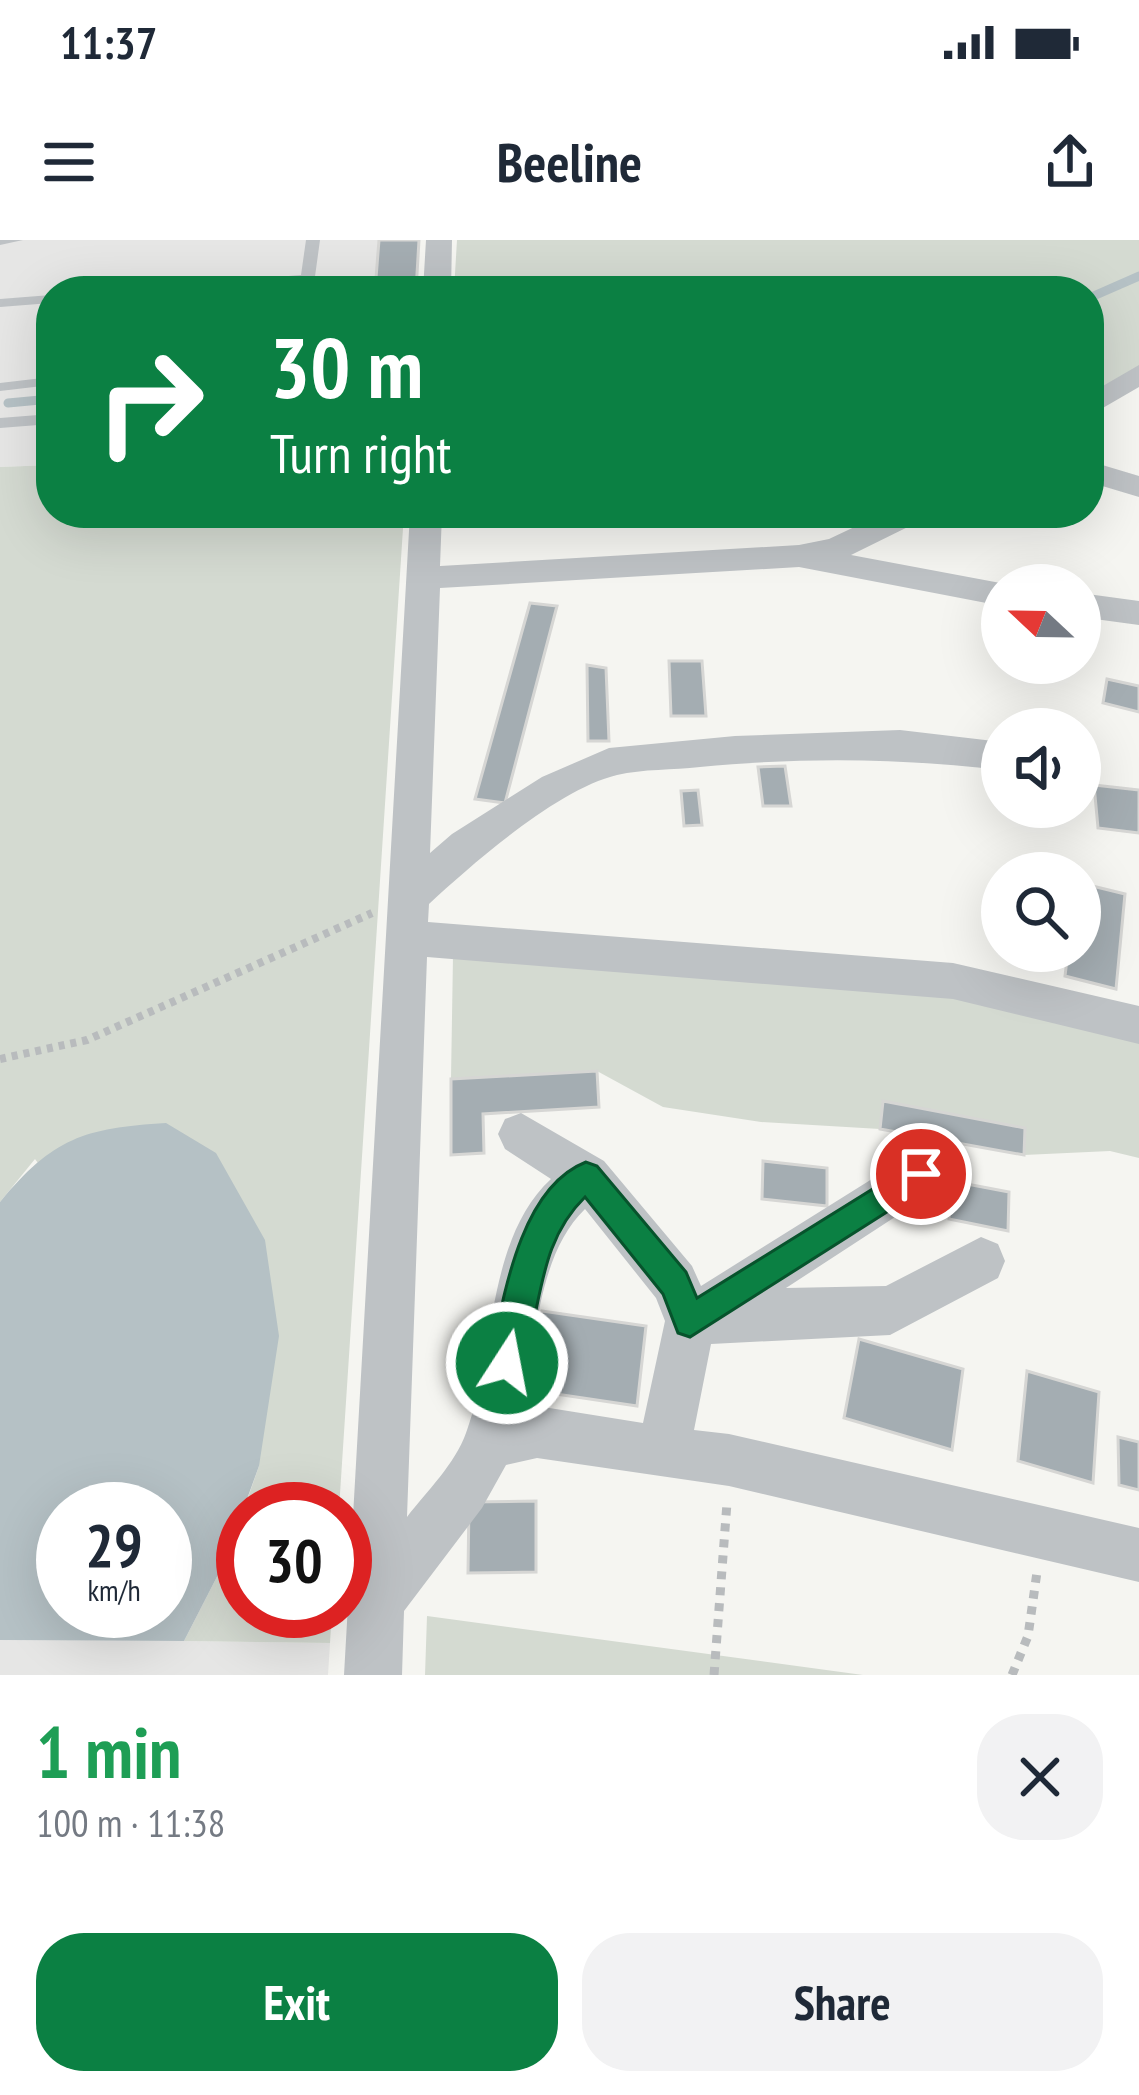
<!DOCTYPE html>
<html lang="en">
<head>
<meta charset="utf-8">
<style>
  :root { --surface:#fff; --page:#f2f2f3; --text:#1f2937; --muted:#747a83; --accent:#0b8043 }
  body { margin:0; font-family:"PT Sans Narrow",sans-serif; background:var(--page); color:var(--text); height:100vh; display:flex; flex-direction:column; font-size:45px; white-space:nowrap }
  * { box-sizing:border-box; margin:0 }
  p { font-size:39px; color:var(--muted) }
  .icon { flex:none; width:66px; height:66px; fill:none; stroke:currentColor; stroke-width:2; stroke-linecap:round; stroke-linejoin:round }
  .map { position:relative; height:1435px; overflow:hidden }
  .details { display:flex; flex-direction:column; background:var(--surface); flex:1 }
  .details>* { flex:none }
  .guide { position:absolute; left:36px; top:36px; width:1068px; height:252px; border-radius:48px; box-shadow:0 12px 48px #0002; background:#0b8043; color:#fff; overflow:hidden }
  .needle { width:78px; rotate:292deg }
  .fabs { position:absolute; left:981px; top:324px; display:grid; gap:24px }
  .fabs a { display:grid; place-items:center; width:120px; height:120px; border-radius:50%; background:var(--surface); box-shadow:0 12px 48px #0002; font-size:60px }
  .speed { position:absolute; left:36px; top:1242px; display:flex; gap:24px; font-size:60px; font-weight:700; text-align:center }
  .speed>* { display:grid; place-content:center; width:156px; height:156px; border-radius:50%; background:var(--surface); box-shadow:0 12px 48px #0002; line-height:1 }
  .speed small { font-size:30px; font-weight:400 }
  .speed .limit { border:18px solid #d22; background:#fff; color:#111 }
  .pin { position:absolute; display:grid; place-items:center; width:102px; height:102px; color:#fff; margin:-51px; border:6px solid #fff; border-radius:50%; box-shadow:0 3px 12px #0007 }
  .me { position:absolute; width:132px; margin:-66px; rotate:11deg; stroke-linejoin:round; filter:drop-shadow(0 0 9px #0008) }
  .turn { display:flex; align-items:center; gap:42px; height:252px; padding:0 36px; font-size:54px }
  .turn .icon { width:156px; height:156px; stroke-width:2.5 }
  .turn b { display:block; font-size:84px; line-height:102px }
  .round { display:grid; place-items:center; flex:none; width:126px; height:126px; border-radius:48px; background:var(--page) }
  .overview { display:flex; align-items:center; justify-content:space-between; height:204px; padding:0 36px }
  h1 { font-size:72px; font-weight:700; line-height:90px; color:#1e9e55 }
  .primary-button { display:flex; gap:24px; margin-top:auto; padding:24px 36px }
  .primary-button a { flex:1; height:138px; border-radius:48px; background:var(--accent); color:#fff; font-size:48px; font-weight:700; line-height:138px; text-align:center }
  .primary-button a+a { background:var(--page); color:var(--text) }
  .status { display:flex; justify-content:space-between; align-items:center; height:84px; padding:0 60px; background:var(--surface); direction:ltr }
  .status svg { height:33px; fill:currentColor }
  header { display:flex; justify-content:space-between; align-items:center; height:156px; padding:0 36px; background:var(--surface); font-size:54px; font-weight:700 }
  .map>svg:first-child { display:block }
  .built { fill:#e6e6e5 }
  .green { fill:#d4dad1 }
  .water { fill:#b5c1c5; fill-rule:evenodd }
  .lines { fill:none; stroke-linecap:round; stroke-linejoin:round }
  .stream { stroke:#b5c1c5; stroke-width:9 }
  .building { fill:#a4adb2; stroke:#d6d6d4; stroke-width:3 }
  .path-far1 { stroke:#b8bbbd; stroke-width:8; stroke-dasharray:6 6; stroke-linecap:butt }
  .path { stroke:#b8bbbd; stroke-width:9; stroke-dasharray:8 8; stroke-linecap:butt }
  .service { fill:#bec2c5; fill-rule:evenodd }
  .minor { fill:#bec2c5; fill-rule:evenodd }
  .route { fill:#0b8043; stroke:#07532c; stroke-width:3 }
</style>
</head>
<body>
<div class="status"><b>11:37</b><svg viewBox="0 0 49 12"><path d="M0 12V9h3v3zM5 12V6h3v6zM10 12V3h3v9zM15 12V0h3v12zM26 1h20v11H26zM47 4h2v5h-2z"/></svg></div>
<header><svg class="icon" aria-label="menu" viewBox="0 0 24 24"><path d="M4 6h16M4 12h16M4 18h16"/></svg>Beeline<svg class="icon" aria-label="share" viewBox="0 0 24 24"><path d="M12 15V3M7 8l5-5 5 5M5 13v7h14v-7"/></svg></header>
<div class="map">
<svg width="1139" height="1435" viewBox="0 0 1139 1435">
  <rect width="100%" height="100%" fill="#f5f5f1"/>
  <path class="built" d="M 0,0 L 419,0 L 416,51 L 51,51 L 51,225 L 0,227 Z
    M 0,1400 L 184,1401 L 330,1403 L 328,1435 L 0,1435 Z"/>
  <path class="green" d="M 457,0 L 1139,0 L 1139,134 L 1089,167 L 1089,51 L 454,51 Z
    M 51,225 L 51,273 L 404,273 L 339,1269 L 244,1269 L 259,1226 L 35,919 L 0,962 L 0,227 Z
    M 453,716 L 953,741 L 1139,785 L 1139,918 L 1110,911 L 1024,915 L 1024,888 L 883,861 L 880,889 L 761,882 L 663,867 L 597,831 L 451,839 Z
    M 243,1271 L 243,1371 L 332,1371 L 330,1403 L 184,1401 L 223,1325 Z
    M 427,1376 L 863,1435 L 425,1435 Z"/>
  <path class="water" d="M 166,883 L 216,913 L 265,1000 L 279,1096 L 259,1226 L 223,1325 L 184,1401 L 0,1400 L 0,962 C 53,898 84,888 166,883 ZM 63,1269 L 165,1269 L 165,1371 L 63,1371 Z"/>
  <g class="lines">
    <path class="stream" d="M 1089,58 L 1139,36
      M 8,163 L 51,159"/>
  </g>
  <path class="building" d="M 379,0 L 419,0 L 416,51 L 375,51 Z
    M 530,363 L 557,366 L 505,563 L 475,559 Z
    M 669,421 L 702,421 L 706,476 L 671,476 Z
    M 587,425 L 606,428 L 609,501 L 588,501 Z
    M 1107,439 L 1139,446 L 1139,472 L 1103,463 Z
    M 785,526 L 791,566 L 763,566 L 758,527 Z
    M 1094,545 L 1139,550 L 1139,593 L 1098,588 Z
    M 698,550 L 702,585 L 684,586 L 681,551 Z
    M 1080,643 L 1125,654 L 1116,749 L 1065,736 L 1068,711 L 1080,711 Z
    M 597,831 L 599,867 L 483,874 L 484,913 L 451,915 L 451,839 Z
    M 883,861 L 1025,888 L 1024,915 L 880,889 Z
    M 763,921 L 827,928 L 827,966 L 762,959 Z
    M 951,941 L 1009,952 L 1008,991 L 949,979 Z
    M 542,1071 L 646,1086 L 637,1166 L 529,1150 Z
    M 859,1099 L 963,1129 L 952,1210 L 844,1178 Z
    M 1027,1131 L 1099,1152 L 1093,1243 L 1018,1221 Z
    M 1118,1197 L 1139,1202 L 1139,1250 L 1119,1245 Z
    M 536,1261 L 536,1332 L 468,1333 L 469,1262 Z"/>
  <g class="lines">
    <path class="path-far1" d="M 0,819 L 87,800 L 372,673"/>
    <path class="path" d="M 714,1435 L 727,1263
      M 1012,1435 L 1028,1396 L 1037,1332"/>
    <path class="service" d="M 0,0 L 23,0 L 0,5 Z
      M 306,0 L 320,0 L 313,51 L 299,51 L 300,44 L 206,51 L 145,51 L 152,47 L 301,35 Z
      M 51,55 L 51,63 L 0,67 L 0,59 Z
      M 51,137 L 51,145 L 0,151 L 0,143 Z
      M 51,174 L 51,184 L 0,188 L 0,178 Z"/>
    <path class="minor" d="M 426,0 L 452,0 L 451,51 L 423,51 Z
      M 1139,125 L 1139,147 L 1089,176 L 1089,154 Z
      M 1089,221 L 1139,236 L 1139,257 L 1089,242 Z
      M 410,273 L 442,273 L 440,326 L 799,305 L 829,299 L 884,273 L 927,273 L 922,280 L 851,315 L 1011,345 L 1002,345 L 1002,366 L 799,327 L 440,348 L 430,613 L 452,594 L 542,537 L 609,508 L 735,496 L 900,490 L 1002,502 L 1002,530 C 898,518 804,517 700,527 C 673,530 643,529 617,535 C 558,549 473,623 429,664 L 428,682 L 953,723 L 1139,766 L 1139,804 L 953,759 L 427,717 L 407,1277 C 427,1251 455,1224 466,1193 C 495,1115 486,999 551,939 L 505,909 L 498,894 L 505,879 L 521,873 L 604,921 L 692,1026 L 701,1046 L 904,919 L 921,912 L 938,919 L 944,934 L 938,949 L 786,1048 L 886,1046 L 981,997 L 998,1004 L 1005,1021 L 998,1038 L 890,1095 L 711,1104 L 694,1190 L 729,1194 L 1139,1288 L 1139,1342 L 729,1246 L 537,1218 L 506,1225 L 482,1268 L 404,1371 L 402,1435 L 344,1435 ZM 585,969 L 656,1058 L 665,1081 L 643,1183 L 537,1166 L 523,1169 C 535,1107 537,1015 585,969 Z
      M 1080,353 L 1139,361 L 1139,385 L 1080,377 Z"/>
  </g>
  <path class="route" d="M 921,919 L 931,924 L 936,934 L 931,944 L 690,1097 L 678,1093 L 663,1054 L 585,957 C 534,1007 544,1073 518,1134 L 507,1139 L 495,1134 L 490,1123 C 503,1060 519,948 586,922 L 597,926 L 686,1032 L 697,1058 Z"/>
</svg>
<div class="fabs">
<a><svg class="needle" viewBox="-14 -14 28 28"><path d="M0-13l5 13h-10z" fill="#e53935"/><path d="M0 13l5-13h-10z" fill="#747a83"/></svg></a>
<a><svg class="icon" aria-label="sound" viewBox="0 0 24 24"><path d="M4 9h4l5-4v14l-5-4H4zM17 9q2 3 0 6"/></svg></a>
<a><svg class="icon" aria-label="search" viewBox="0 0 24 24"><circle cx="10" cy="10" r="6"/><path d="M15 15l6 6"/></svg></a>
</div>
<div class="speed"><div>29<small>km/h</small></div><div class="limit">30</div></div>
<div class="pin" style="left:921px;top:934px;background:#d93025"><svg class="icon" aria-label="arrive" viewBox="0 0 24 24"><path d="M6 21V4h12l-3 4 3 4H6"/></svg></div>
<svg class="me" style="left:507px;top:1123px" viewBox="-20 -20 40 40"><circle r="17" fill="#0b8043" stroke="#fff" stroke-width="3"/><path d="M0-11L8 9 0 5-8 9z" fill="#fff"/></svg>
<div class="guide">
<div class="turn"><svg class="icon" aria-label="right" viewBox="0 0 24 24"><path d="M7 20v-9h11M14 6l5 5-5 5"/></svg><div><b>30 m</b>Turn right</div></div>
</div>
</div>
<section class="details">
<div class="overview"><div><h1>1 min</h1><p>100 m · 11:38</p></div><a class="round"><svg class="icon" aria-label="close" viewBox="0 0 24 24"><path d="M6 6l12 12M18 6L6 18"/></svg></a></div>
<div class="primary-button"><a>Exit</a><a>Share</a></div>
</section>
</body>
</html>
